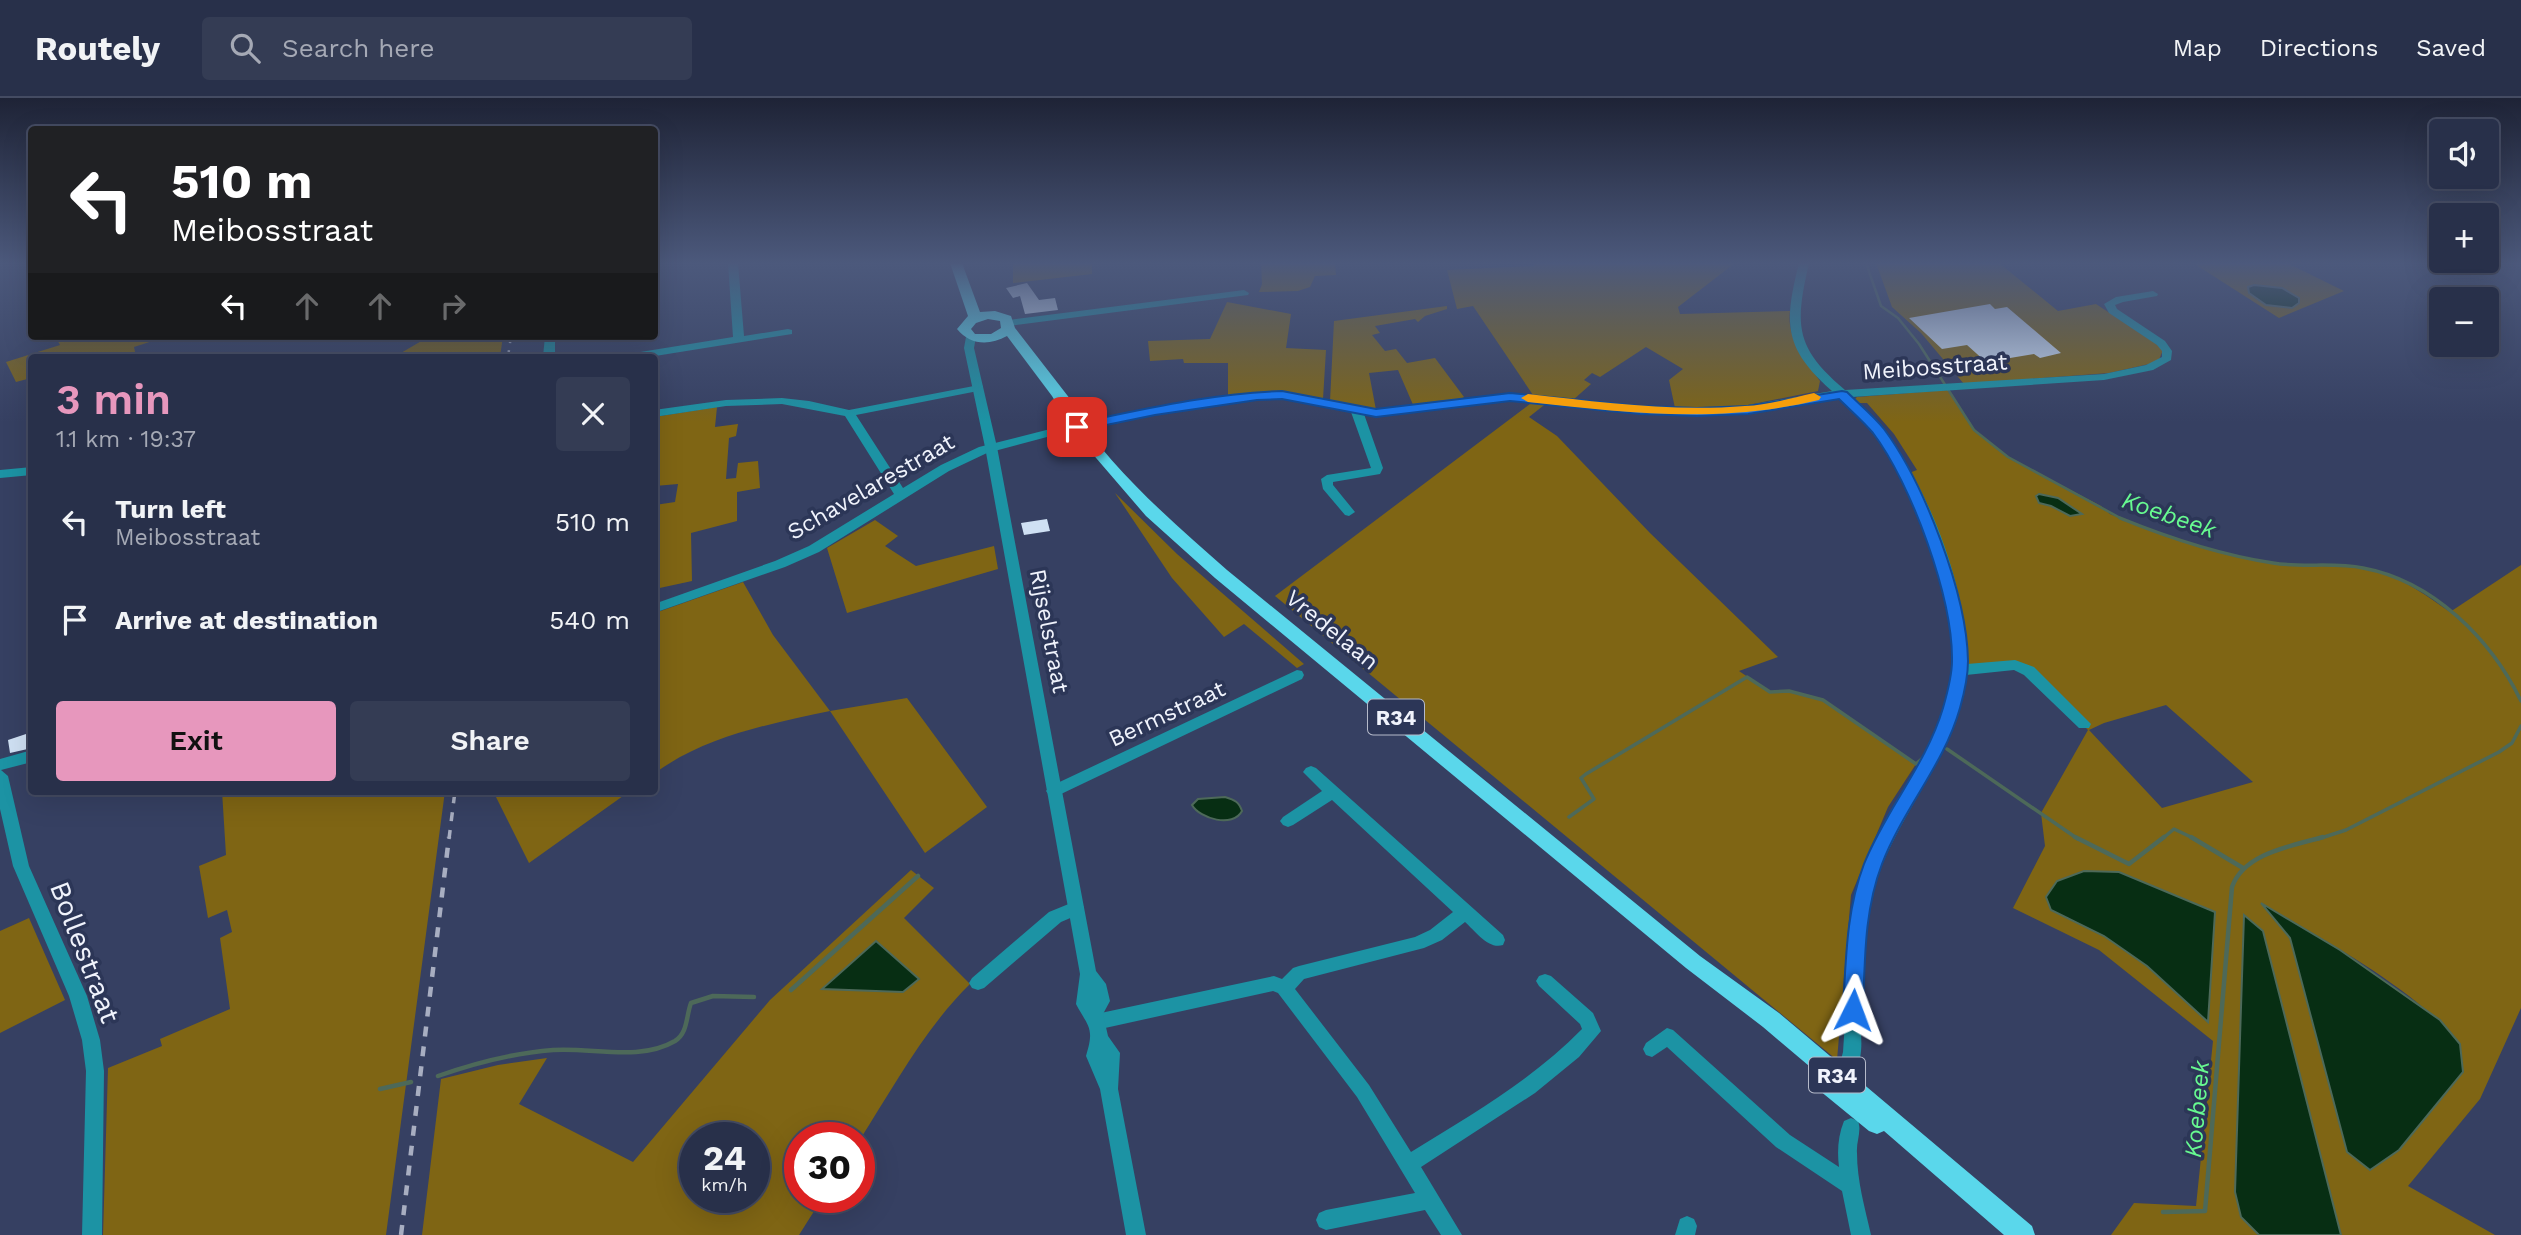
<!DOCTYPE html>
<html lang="en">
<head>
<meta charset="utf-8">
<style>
  :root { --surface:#28304a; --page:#343c54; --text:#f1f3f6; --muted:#a5a9b5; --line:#444b62; --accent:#e797bd }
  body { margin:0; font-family:"Work Sans",sans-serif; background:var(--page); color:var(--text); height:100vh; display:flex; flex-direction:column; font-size:26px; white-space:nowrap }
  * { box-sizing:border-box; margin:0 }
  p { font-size:23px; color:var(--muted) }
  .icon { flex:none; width:38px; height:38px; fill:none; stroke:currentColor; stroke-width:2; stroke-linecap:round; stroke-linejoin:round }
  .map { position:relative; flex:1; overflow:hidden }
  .side { position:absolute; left:28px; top:256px; width:630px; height:441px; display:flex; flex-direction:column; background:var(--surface); border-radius:7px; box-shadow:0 7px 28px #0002,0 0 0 2px var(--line) }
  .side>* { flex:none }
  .hud { position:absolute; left:28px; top:28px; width:630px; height:214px; border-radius:7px; box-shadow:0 7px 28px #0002,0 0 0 2px var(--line); background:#202124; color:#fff; overflow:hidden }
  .tools { position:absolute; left:2429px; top:21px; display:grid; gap:14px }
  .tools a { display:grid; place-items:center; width:70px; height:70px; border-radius:7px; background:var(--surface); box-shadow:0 7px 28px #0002,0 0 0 2px var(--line); font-size:35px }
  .speed { position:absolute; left:679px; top:1024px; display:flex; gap:14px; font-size:35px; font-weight:700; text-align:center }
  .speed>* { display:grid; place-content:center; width:91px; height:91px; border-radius:50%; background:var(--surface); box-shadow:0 7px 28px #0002,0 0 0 2px var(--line); line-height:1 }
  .speed small { font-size:18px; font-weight:400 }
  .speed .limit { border:10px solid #d22; background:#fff; color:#111 }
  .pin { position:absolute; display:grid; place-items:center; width:60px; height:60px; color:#fff; margin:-30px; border-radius:14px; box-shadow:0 4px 10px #0006 }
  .me { position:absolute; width:77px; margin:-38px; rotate:3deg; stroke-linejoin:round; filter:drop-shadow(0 0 5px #0008) }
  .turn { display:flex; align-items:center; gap:24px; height:147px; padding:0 28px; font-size:32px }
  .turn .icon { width:91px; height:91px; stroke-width:2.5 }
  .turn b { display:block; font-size:49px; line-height:60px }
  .lanes { display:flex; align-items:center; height:66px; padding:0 28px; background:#0003; justify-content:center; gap:35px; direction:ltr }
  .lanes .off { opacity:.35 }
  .round { display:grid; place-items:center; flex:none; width:74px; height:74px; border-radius:7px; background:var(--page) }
  .overview { display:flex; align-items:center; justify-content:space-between; height:119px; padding:0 28px }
  h1 { font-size:42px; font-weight:600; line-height:52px; color:var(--accent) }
  .button { display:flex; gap:14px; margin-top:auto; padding:14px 28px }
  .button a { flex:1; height:80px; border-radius:7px; background:var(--accent); color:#111; font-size:28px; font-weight:600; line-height:80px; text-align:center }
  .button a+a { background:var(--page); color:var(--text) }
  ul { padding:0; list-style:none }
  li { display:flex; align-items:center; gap:21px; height:98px; padding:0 28px }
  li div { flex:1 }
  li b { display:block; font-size:26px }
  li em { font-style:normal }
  header { display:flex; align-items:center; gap:42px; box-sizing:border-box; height:98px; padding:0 35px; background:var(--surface); border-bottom:2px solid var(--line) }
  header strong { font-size:33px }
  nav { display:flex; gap:38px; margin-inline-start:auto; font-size:24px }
  .search { width:490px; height:63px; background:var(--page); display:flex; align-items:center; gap:18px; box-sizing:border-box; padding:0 24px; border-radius:7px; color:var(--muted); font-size:26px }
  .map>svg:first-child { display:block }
  .green { fill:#7f6514; fill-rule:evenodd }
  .water { fill:#072e13; stroke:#4d6959; stroke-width:2 }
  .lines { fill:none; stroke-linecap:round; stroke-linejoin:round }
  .stream-far2 { stroke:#4d6959; stroke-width:2.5 }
  .stream-far1 { stroke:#4d6959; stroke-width:3.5 }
  .stream { stroke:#4d6959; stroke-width:4.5 }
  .building { fill:#cfe0f3 }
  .minor { fill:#1c93a4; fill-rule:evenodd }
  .tertiary { fill:#1c93a4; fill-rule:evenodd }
  .primary { fill:#5ad7eb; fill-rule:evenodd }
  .rail-far2 { stroke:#a8aec1; stroke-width:2.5; stroke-dasharray:7 7; stroke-linecap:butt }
  .rail-far1 { stroke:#a8aec1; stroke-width:3.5; stroke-dasharray:9 9; stroke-linecap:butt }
  .rail { stroke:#a8aec1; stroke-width:4.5; stroke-dasharray:10 10; stroke-linecap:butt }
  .route { fill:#1a73e8; stroke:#114b97; stroke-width:2 }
  .slow { fill:#f59e0b }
  .labels { text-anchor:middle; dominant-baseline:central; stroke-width:7; stroke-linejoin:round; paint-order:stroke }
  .shield { fill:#2c3657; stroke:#b5baca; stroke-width:2 }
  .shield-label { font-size:21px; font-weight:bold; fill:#f0f3fc }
  .street-label { font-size:23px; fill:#f0f3fc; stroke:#2c3657 }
  .water-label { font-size:24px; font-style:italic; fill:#67f990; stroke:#2c3657 }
  .near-street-label { font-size:28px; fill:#f0f3fc; stroke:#2c3657 }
</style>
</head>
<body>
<header>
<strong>Routely</strong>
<div class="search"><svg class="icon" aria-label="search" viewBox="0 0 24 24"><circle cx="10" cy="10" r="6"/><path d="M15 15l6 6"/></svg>Search here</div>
<nav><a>Map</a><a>Directions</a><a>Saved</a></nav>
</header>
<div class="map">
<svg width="2521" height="1137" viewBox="0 0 2521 1137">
  <rect width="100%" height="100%" fill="#364062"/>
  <path class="green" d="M 1013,165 L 1092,165 L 1092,176 L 1013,185 Z
    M 1261,165 L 1335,165 L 1336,177 L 1315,178 L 1310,189 L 1298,193 L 1259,194 L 1262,186 Z
    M 1534,165 L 1735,165 L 1678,209 L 1680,216 L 1790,213 C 1786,239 1806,264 1820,283 L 1818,293 L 1733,310 L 1675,310 L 1669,282 L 1683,271 L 1646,249 L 1600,279 L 1592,275 L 1584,282 L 1591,286 L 1573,302 L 1533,297 L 1473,208 L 1457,211 L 1447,172 L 1534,168 Z
    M 1876,165 L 1999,165 L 2058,213 L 2096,206 L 2155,245 L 2163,252 L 2158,264 L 2109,275 L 1964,286 L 1921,235 L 1892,209 Z
    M 2193,165 L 2287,165 L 2344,193 L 2279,220 Z
    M 1227,204 L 1291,216 L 1286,250 L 1326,252 L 1323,301 L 1278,293 L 1228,298 L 1228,265 L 1184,265 L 1183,261 L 1150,263 L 1148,243 L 1210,241 Z
    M 1447,208 L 1447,211 L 1425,218 L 1418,224 L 1415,221 L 1375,228 L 1380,235 L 1372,237 L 1385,253 L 1396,251 L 1407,265 L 1435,260 L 1464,299 L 1461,301 L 1414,309 L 1398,272 L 1369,275 L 1376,312 L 1330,303 L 1334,223 Z
    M 55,238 L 168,238 L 134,249 L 136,259 L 32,259 L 31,280 L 16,284 L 6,264 L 60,247 Z
    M 430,238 L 503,238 L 500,259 L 394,259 Z
    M 1948,292 L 1974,332 L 2008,359 L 2101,408 L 2110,416 C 2163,438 2217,457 2274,465 C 2309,470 2346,464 2380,474 C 2406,482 2428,499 2450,514 L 2521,467 L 2521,910 L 2480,1001 L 2408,1088 L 2495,1137 L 2341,1137 L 2263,833 L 2245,818 L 2235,1094 L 2241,1119 L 2259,1137 L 2111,1137 L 2134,1105 L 2196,1108 L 2213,943 L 2099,852 L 2013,810 L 2045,748 L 2041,715 L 2088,632 L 2020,564 L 1972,568 L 1966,566 L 1955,496 L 1909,375 L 1917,372 L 1894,336 L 1867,305 L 1858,305 L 1854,302 L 1857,299 ZM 2166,607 L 2253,684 L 2162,710 L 2089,632 L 2104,625 ZM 2263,806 C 2325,843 2414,890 2460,946 L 2347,1054 L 2290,840 Z
    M 1534,303 L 1548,304 L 1529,319 L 1557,338 L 1650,435 L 1778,559 L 1739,573 L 1770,594 L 1789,593 L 1823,602 L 1916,666 L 1888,709 L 1851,797 L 1837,962 L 1275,498 Z
    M 717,309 L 715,329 L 738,326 L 736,338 L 729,340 L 726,381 L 736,380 L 738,365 L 758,363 L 760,390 L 737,394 L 737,423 L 691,435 L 692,483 L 655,491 L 655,407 L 675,404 L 678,386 L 655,388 L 654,319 Z
    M 1115,395 L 1177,456 L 1304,566 L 1297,570 L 1244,526 L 1224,539 L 1172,480 Z
    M 875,422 L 898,438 L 885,448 L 916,468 L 994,448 L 998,471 L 847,515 L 827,450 Z
    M 743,484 L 773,537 L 830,613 L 907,600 L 987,709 L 925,755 L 830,613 C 769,626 706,638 655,675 L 655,515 Z
    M 222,693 L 445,693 L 386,1137 L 103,1137 L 108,970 L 162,948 L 160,941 L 230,911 L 220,840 L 232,834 L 227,812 L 208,820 L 199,768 L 226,757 Z
    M 493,693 L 630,693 L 529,765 Z
    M 911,772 L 934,790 L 904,820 L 970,886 C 925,930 893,990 859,1043 L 859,1040 L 800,1040 L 800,1099 L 823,1099 L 799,1137 L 422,1137 L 441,981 L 498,967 L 547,960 L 519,1006 L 633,1064 L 770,902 ZM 695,1040 L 754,1040 L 754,1099 L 695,1099 Z
    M 29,820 L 65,902 L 0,935 L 0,833 Z"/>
  <path class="water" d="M 2254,187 L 2282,190 L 2299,200 L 2299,205 L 2292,210 L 2266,207 L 2249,195 L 2248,189 Z
    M 2039,396 L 2058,400 L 2082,416 L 2070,418 L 2051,408 L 2039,405 L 2036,398 Z
    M 1225,699 C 1235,702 1239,704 1242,713 C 1233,730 1200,721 1192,707 L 1198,701 Z
    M 2084,773 L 2119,774 L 2215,814 L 2208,924 L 2147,868 L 2104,838 L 2051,812 L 2046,799 L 2057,783 Z
    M 2261,805 L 2340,852 L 2440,922 L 2460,946 L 2463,974 L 2399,1052 L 2370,1072 L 2347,1054 L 2290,840 Z
    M 2244,817 L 2263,833 L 2341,1137 L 2259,1137 L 2241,1119 L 2235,1094 Z
    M 876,843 L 919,881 L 903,894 L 822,891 Z"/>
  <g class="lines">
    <path class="stream-far2" d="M 1866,165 L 1881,208 L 1898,220 L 1919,246 L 1974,332 L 2008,359 L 2124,422"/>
    <path class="stream-far1" d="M 2120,420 C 2169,440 2220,457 2273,465 C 2303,470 2334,464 2363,470 C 2433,483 2491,541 2521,603
      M 1947,651 L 2078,741
      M 1569,719 L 1594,701 L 1581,680 L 1586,676 L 1747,579 L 1770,594 L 1789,593 L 1823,602 L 1916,666 L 1925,658 L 1931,644
      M 2162,741 L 2174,731 L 2195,741
      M 2318,741 L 2346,732 L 2499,654 L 2512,645 L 2521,628"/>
    <path class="stream" d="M 2075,739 L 2129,766 L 2164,739
      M 2191,739 L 2243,770
      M 791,892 L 918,778
      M 438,978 C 475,965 513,955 553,952 C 592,949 639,964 675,943 C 688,935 686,918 691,905 L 713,898 L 754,899
      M 380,991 L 411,984
      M 2163,1114 L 2205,1113 L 2232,789 C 2244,755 2292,748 2323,739"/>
  </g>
  <path class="building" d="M 1027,185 L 1039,202 L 1055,200 L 1058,212 L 1025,216 L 1020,198 L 1013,200 L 1006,190 Z
    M 1990,206 L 1995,211 L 2007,209 L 2061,255 L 2040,260 L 2034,256 L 1986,264 L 1967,247 L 1942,251 L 1909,220 Z
    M 1047,421 L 1050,433 L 1024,437 L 1021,425 Z
    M 32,634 L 32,650 L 10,655 L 8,642 Z"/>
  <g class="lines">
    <path class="minor" d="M 728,165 L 738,165 L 744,238 L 788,231 L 792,232 L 792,236 L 649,259 L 622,259 L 628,256 L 733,239 Z
      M 1799,165 L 1809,165 C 1795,227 1794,249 1845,292 L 2104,276 L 2146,267 L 2162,259 L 2162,253 L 2157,247 L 2109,215 L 2104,206 L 2116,199 L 2153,193 L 2158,196 L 2157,198 L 2123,204 L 2115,207 L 2117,211 L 2165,243 L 2172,253 L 2171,262 L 2153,272 L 2104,282 L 1852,299 C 1917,354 1968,482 1967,566 L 2015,562 L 2034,569 L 2091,626 L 2089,630 L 2079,630 L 2024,577 L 2014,572 L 1966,577 C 1956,665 1882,729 1867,817 C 1862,850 1862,884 1861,918 C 1860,932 1863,946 1860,960 C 1857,974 1850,989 1837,994 L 1831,992 L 1828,986 L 1839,969 L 1843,954 C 1848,894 1841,833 1862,775 C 1881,724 1918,680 1939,629 C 1979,531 1917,367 1840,300 L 1726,317 L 1640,315 L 1510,302 L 1376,318 L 1364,316 L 1383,370 L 1380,376 L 1333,384 L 1333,387 L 1355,414 L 1349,418 L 1345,417 L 1323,391 L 1321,381 L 1327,377 L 1371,370 L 1351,314 L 1282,300 L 1257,301 L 1155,316 L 1077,333 L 1071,329 L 1077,325 L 1155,310 L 1257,295 L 1282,294 L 1376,312 L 1510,296 L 1640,309 L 1726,311 L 1832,293 C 1783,250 1784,225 1799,165 Z
      M 1244,192 L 1249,195 L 1248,197 L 1009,228 L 1004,225 L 1009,222 Z
      M 545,238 L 555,238 L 555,259 L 543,259 Z
      M 979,287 L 983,288 L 983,292 L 856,317 L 903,390 L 941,367 L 979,349 L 1058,329 L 1064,333 L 1062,335 L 987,355 L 949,373 L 819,454 L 785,469 L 654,515 L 654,506 L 775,463 L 809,448 L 894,396 L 845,318 L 782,306 L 726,308 L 654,319 L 654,312 L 726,302 L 782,300 L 809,303 L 849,312 Z
      M 32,369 L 32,377 L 0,380 L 0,372 Z
      M 1297,572 L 1302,573 L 1304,577 L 1302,581 L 1059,697 L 1049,697 L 1046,693 L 1049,689 Z
      M 32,652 L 32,664 L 1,672 L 8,678 L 29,768 L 87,898 L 100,942 L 104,973 L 102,1137 L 82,1137 L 86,973 L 82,942 L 69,898 L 13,768 L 0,711 L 0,661 Z
      M 1311,668 L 1316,670 L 1503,837 L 1505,842 L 1503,847 C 1489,852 1475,833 1465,824 L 1442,842 L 1424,850 L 1304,881 L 1295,891 L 1369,987 L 1411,1054 C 1471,1017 1532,982 1582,931 L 1580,926 L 1539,888 L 1536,883 L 1539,878 L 1545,876 L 1551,878 L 1593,915 L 1601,933 L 1579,959 L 1535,995 L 1421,1069 L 1462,1137 L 1441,1137 L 1425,1112 L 1326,1132 L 1319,1129 L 1316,1122 L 1319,1115 L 1326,1112 L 1415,1095 L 1357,999 L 1278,895 L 1273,893 L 1096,932 L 1090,930 L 1087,924 L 1090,918 L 1096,916 L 1274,878 L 1282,881 L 1293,870 L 1299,868 L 1415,839 L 1430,832 L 1453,814 L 1332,702 L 1293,727 L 1288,729 L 1283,727 L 1280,723 L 1283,719 L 1322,693 L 1303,674 L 1306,670 Z
      M 1076,803 L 1082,805 L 1084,810 L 1082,815 L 1061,824 L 984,890 L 978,892 L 972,890 L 969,885 L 972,880 L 1049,814 Z
      M 1667,930 L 1673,932 L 1790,1037 L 1839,1069 C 1837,1053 1838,1038 1844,1023 L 1851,1020 L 1858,1023 C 1862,1033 1856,1044 1857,1055 C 1857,1083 1865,1110 1871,1137 L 1851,1137 L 1842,1093 L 1776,1049 L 1667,949 L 1652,959 L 1646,957 L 1643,951 L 1646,945 Z
      M 1687,1118 L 1694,1121 L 1697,1128 L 1695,1137 L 1675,1137 L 1680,1121 Z"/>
    <path class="tertiary" d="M 971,236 L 976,239 L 974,250 L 997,349 L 1096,873 L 1106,886 L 1110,903 L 1103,916 L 1108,938 L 1120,955 L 1118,991 L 1146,1137 L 1126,1137 L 1100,991 L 1086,958 C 1095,929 1088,929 1076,906 L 1080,876 L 985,349 L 964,250 L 966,239 Z"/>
    <path class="primary" d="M 950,165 L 962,165 L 980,214 L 995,213 L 1011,218 L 1015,230 L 1074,306 L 1072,309 C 1109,370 1174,425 1227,472 L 1700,858 L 1779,915 L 2032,1128 L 2035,1137 L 2004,1137 L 1884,1033 L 1877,1036 L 1869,1033 L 1814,988 L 1811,981 L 1815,973 L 1763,929 L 1686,870 L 1215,480 L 1146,418 L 1072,332 L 1052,298 L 1007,238 C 989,248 970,247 957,231 L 968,218 ZM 988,221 L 1000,223 L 1001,230 L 991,236 L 975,236 L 971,231 L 976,225 Z"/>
    <path class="rail-far2" d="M 508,259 L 511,238"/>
    <path class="rail-far1" d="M 449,741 L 455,693"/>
    <path class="rail" d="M 401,1137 L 449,739"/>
  </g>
  <linearGradient id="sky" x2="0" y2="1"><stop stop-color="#1e2336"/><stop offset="0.51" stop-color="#4c597c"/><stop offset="1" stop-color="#4c597c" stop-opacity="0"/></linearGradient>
  <rect width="2521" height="324" fill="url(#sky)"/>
  <path class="route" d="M 1282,293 L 1376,311 L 1510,295 L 1640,308 L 1697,310 L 1748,308 L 1842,293 L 1847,294 C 1859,306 1874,318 1884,331 C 1924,385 1967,496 1968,563 C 1968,577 1964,596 1960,610 C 1944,667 1903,711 1882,766 C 1864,813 1865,863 1863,912 L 1860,918 L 1853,921 L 1846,918 L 1843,912 C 1846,862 1846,813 1864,766 C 1886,711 1926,667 1943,610 C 1947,596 1952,577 1952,563 C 1953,500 1911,385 1873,335 C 1863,323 1850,312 1839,301 L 1748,316 L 1697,318 L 1640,316 L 1510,303 L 1376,319 L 1282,301 L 1257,302 L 1155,317 L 1077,333 L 1070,329 L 1077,325 C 1144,311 1213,295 1282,293 Z"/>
  <path class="slow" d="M 1814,295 L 1821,299 L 1819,302 C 1719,326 1628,315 1528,304 L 1521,300 L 1528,296 C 1600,304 1672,314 1745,308 C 1768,307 1792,300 1814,295 Z"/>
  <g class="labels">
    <g class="shield">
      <rect x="1368" y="601.5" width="56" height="35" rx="5"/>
      <rect x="1809" y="959.5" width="56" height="35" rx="5"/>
    </g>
    <g class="shield-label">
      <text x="1396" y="619">R34</text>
      <text x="1837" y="977">R34</text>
    </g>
    <g class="street-label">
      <text transform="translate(1935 269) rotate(-4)">Meibosstraat</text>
      <text transform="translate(871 389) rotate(-30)">Schavelarestraat</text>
      <text transform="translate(1332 532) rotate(39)">Vredelaan</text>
      <text transform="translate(1049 533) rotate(79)">Rijselstraat</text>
      <text transform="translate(1167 616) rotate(-25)">Bermstraat</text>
    </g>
    <g class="water-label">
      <text transform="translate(2169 417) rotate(19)">Koebeek</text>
      <text transform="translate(2197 1011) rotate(-85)">Koebeek</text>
    </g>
    <g class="near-street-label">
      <text transform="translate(85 854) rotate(69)">Bollestraat</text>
    </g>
  </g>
</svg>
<div class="tools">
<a><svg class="icon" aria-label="sound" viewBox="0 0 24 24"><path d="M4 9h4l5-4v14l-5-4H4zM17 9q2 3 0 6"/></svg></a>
<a>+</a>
<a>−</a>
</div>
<div class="speed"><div>24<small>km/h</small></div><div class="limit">30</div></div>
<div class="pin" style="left:1077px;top:329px;background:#d93025"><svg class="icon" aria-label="arrive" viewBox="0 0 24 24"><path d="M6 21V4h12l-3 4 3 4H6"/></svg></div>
<svg class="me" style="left:1853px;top:912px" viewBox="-20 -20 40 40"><path d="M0-17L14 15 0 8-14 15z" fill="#1a73e8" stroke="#fff" stroke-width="4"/></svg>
<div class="hud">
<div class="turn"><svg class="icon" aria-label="left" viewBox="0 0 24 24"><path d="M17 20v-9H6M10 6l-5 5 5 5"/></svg><div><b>510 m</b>Meibosstraat</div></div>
<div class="lanes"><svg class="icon" aria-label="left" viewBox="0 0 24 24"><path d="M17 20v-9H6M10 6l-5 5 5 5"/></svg><svg class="icon off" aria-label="ahead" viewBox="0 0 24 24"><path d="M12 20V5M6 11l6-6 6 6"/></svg><svg class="icon off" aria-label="ahead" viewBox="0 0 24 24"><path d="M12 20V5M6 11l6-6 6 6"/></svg><svg class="icon off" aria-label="right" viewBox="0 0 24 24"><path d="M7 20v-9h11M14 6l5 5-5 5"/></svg></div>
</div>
<section class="side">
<div class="overview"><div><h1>3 min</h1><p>1.1 km · 19:37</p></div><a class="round"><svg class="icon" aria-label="close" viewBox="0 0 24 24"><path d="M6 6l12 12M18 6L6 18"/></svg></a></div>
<ul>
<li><svg class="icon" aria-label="left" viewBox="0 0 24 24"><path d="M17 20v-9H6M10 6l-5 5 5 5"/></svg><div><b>Turn left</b><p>Meibosstraat</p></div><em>510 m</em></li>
<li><svg class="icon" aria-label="arrive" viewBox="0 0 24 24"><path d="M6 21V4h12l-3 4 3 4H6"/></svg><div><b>Arrive at destination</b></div><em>540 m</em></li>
</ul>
<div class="button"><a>Exit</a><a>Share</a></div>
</section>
</div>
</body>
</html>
